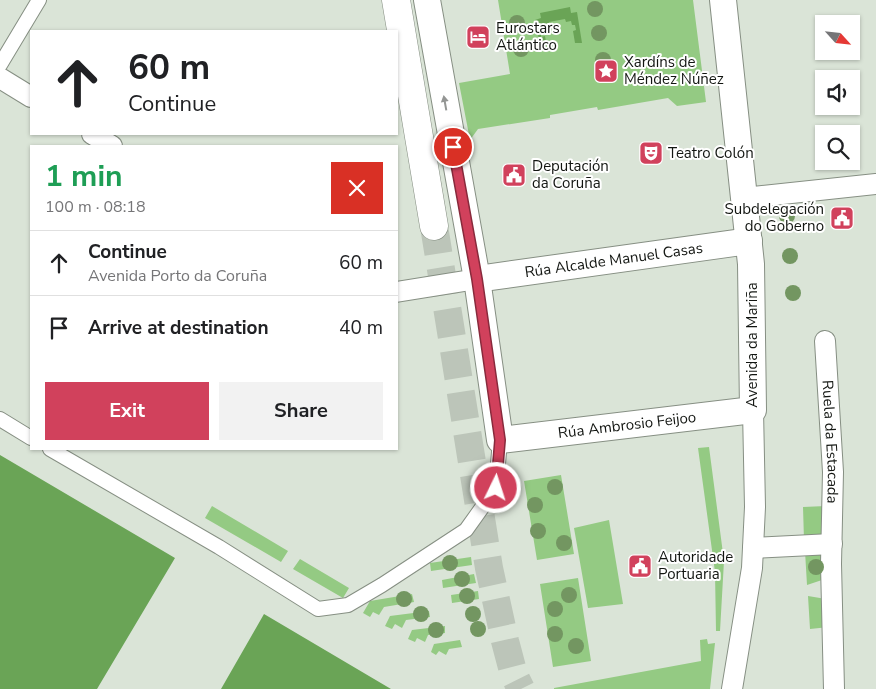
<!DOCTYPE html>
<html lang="en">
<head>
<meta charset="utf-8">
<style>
  :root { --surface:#fff; --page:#f2f2f2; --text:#202124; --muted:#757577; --line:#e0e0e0; --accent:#d1415c }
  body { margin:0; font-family:"Nunito Sans",sans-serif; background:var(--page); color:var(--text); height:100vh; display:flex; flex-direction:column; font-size:19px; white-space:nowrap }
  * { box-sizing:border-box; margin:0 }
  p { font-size:16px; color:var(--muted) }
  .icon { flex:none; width:28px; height:28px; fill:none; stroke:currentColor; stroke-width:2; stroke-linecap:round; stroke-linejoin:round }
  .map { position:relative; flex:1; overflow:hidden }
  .details { position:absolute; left:30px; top:145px; width:368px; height:305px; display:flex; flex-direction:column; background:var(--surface); border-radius:0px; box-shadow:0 1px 4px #0004 }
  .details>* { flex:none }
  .banner { position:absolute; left:30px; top:30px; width:368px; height:105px; border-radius:0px; box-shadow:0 1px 4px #0004; background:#fff; color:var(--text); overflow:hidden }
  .needle { width:32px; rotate:117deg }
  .buttons { position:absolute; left:815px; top:15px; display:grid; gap:10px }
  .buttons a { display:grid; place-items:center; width:45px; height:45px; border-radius:0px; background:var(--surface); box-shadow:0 1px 4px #0004; font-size:25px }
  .pin { position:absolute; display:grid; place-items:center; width:42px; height:42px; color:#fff; margin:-21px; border:2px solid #fff; border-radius:50%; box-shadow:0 1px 5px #0007 }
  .me { position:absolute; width:55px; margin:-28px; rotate:4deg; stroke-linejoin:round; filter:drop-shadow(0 0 4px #0008) }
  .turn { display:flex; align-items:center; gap:18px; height:105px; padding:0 15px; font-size:22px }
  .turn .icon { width:65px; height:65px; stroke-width:2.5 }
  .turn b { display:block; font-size:35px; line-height:42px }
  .round { display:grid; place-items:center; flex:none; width:52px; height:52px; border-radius:0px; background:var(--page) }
  .summary { display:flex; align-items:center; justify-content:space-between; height:85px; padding:0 15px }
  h1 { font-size:30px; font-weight:700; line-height:38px; color:#1e9e55 }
  .primary-button { display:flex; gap:10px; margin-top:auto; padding:10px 15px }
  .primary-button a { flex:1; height:58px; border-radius:0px; background:var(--accent); color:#fff; font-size:20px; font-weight:700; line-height:58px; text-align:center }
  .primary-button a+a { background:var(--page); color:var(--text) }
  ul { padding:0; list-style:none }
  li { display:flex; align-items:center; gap:15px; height:65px; padding:0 15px; border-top:1px solid var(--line) }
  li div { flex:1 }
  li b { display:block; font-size:19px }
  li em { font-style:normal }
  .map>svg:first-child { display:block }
  .green { fill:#94ca83 }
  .water { fill:#6aa456 }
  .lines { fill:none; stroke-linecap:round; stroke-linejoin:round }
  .secondary-tunnel { stroke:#bcc5b9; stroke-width:28; stroke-dasharray:28 14; stroke-linecap:butt }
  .service-casing { stroke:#868f83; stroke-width:16 }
  .pedestrian-casing { stroke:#868f83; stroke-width:22 }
  .minor-casing { stroke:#868f83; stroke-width:28 }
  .secondary-casing { stroke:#868f83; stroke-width:29 }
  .service { stroke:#fff; stroke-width:14 }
  .pedestrian { stroke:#fff; stroke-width:20 }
  .minor { stroke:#fff; stroke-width:26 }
  .secondary { stroke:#fff; stroke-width:28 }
  .tree { fill:#739661 }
  .oneway { fill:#949694 }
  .route-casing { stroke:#882a3c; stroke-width:12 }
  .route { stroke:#d1415c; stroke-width:9 }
  .labels { text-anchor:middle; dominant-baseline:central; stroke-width:4; stroke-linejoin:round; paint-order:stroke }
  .poi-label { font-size:15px; fill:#121511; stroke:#fff; text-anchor:start }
  .street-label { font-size:15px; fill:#121511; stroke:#fff }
</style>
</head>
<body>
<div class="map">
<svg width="876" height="689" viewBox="0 0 876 689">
  <rect width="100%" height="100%" fill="#dae4d7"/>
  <path class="green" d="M 498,0 L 693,0 L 706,102 L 677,106 L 668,98 L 598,110 L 597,107 L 550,115 L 550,118 L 478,129 L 470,140 L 459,83 L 510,74 Z
    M 709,447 L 724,561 L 720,631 L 716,631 L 715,572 L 698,448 Z
    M 561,475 L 574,554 L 537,560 L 524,481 Z
    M 212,506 L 288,551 L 281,562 L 205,518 Z
    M 826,506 L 822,535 L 804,540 L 803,507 Z
    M 609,520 L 623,604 L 588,608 L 574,528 Z
    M 805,551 L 821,554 L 825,579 L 807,585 Z
    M 471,557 L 472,565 L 431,571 L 430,563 Z
    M 300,559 L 349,588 L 343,598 L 293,569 Z
    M 474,574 L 476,583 L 443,588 L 442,580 Z
    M 578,578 L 591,661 L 553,667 L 540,584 Z
    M 478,591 L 479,599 L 452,603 L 451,595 Z
    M 412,594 L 414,602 L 384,607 L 379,615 L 373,612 L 370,617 L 363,613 L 370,601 Z
    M 808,596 L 826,599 L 829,627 L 810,629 Z
    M 429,611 L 430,617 L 406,620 L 402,628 L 395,624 L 392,629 L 385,626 L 390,616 Z
    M 445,626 L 445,633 L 428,635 L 425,642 L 417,638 L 415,642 L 408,639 L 412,630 Z
    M 707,639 L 708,644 L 715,643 L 710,689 L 554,689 L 554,688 L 701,661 L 700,640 Z
    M 460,640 L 462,647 L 449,649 L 446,655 L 439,651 L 436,655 L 431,652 L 434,644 Z"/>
  <path class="water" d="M 570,7 L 571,13 L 577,12 L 582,43 L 575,43 L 573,31 L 576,30 L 575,25 L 572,25 L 571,21 L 566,22 L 565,19 L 549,22 L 548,25 L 544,26 L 544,30 L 541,31 L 541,37 L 545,36 L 547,48 L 541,50 L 535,20 L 541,18 L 540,13 Z
    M 0,455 L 175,558 L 97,689 L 0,689 Z
    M 264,614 L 391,689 L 221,689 Z"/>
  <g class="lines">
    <path class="secondary-tunnel" d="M 434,226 L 489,568 L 505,641 L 514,675 L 521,689"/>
    <g class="service-casing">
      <path id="service" d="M 0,65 L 39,0
        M 0,419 L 31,438
        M 50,449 L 219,547 L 318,609 L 348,605 L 382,585 L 466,530 L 496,488 L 500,440"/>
    </g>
    <g class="pedestrian-casing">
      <g id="pedestrian">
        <path d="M 0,78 L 31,97"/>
        <path d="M 92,134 L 112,146"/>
        <path d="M 744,198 L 876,184"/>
        <path d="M 396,292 L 477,279"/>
        <path id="s1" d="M 825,341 L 833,472 L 831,564 L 834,689"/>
        <path d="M 753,548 L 832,544"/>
        <path d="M 732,689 L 752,568 L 755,507 L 753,410"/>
      </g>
    </g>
    <g class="minor-casing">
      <g id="minor">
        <path id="s2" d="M 427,0 L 477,279 L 500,440 L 753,410 L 751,264 L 723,0"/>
        <path id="s3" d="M 477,279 L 749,241"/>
      </g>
    </g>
    <g class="secondary-casing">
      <path id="secondary" d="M 396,0 L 434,226"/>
    </g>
    <use href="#service" class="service"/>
    <use href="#pedestrian" class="pedestrian"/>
    <use href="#minor" class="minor"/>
    <use href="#secondary" class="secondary"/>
  </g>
  <g class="tree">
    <circle cx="595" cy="9" r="8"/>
    <circle cx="517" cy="23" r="8"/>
    <circle cx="599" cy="33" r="8"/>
    <circle cx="521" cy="49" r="8"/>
    <circle cx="603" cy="60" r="8"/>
    <circle cx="787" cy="216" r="8"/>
    <circle cx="790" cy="256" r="8"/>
    <circle cx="793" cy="293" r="8"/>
    <circle cx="555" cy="487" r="8"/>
    <circle cx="535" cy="505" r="8"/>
    <circle cx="538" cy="531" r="8"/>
    <circle cx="564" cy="543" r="8"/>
    <circle cx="450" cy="563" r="8"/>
    <circle cx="816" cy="567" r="8"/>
    <circle cx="462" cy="579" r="8"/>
    <circle cx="569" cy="595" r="8"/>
    <circle cx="467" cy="596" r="8"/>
    <circle cx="404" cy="599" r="8"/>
    <circle cx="555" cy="609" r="8"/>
    <circle cx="421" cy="614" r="8"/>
    <circle cx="473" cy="614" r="8"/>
    <circle cx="478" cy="629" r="8"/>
    <circle cx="436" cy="630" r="8"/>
    <circle cx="555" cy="634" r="8"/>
    <circle cx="576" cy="646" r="8"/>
  </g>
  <defs><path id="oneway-solid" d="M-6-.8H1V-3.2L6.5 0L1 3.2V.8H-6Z" transform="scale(1.25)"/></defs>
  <use class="oneway" href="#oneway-solid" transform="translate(445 103) rotate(-100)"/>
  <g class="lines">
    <g class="route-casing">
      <path id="route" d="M 453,147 L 477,279 L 500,440 L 496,488"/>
    </g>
    <use href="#route" class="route"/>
  </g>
  <defs>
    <g id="hotel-square" transform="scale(1.25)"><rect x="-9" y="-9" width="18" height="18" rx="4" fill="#d1415c" stroke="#fff"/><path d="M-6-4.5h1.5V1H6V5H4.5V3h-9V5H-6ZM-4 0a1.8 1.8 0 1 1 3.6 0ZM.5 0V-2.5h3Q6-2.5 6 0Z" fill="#fff"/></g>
    <g id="sight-square" transform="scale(1.25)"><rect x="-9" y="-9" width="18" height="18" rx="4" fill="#d1415c" stroke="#fff"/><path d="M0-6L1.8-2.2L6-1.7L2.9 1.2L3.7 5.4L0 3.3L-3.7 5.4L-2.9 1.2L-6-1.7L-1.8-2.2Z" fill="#fff"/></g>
    <g id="theatre-square" transform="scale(1.25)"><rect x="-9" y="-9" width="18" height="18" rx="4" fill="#d1415c" stroke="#fff"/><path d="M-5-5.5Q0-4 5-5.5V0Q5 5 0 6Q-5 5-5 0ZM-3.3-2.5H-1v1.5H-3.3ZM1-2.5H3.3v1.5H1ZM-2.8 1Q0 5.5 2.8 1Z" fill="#fff"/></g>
    <g id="civic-square" transform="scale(1.25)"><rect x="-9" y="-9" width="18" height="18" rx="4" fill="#d1415c" stroke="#fff"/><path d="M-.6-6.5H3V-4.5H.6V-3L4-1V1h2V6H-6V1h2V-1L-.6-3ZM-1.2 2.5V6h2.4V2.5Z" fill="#fff"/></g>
  </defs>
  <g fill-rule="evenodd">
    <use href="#hotel-square" x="478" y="37"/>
    <use href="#sight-square" x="606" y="71"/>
    <use href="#theatre-square" x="651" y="153"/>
    <use href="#civic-square" x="514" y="175"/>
    <use href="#civic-square" x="842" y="218"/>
    <use href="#civic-square" x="640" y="566"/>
  </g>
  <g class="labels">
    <g class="poi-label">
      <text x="496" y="28">Eurostars<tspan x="496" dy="17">Atlántico</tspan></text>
      <text x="624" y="62">Xardíns de<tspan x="624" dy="17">Méndez Núñez</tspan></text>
      <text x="668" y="153">Teatro Colón</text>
      <text x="532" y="166">Deputación<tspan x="532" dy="17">da Coruña</tspan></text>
      <text x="824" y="209" text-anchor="end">Subdelegación<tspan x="824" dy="17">do Goberno</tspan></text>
      <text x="658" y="557">Autoridade<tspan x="658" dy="17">Portuaria</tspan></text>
    </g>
    <g class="street-label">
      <text stroke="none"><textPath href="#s3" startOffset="138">Rúa Alcalde Manuel Casas</textPath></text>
      <text transform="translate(752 345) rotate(-90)">Avenida da Mariña</text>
      <text stroke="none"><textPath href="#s2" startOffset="574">Rúa Ambrosio Feijoo</textPath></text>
      <text stroke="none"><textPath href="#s1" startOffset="101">Ruela da Estacada</textPath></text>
    </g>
  </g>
</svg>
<div class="buttons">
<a><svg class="needle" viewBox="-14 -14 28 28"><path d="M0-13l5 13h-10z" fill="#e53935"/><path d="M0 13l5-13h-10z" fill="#757577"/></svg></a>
<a><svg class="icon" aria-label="sound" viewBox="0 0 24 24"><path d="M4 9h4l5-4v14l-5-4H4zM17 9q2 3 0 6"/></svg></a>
<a><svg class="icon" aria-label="search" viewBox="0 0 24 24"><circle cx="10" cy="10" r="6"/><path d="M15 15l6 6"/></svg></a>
</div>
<div class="pin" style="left:453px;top:147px;background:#d93025"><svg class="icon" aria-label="arrive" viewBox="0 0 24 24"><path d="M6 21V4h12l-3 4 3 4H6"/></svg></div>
<svg class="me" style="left:496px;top:488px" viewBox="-20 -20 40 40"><circle r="17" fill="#d1415c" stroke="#fff" stroke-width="3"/><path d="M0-11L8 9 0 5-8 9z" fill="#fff"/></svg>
<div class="banner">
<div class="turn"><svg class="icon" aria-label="ahead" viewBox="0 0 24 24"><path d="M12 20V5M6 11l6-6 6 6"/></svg><div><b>60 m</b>Continue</div></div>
</div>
<section class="details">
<div class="summary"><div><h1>1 min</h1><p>100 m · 08:18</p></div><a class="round" style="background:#d93025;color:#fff"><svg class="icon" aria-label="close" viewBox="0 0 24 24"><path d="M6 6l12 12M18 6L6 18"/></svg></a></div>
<ul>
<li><svg class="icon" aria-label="ahead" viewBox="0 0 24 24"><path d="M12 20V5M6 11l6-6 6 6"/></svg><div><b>Continue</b><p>Avenida Porto da Coruña</p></div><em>60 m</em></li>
<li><svg class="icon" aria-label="arrive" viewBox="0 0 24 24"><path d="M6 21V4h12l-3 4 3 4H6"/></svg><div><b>Arrive at destination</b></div><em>40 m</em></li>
</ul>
<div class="primary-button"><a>Exit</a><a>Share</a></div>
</section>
</div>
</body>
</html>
